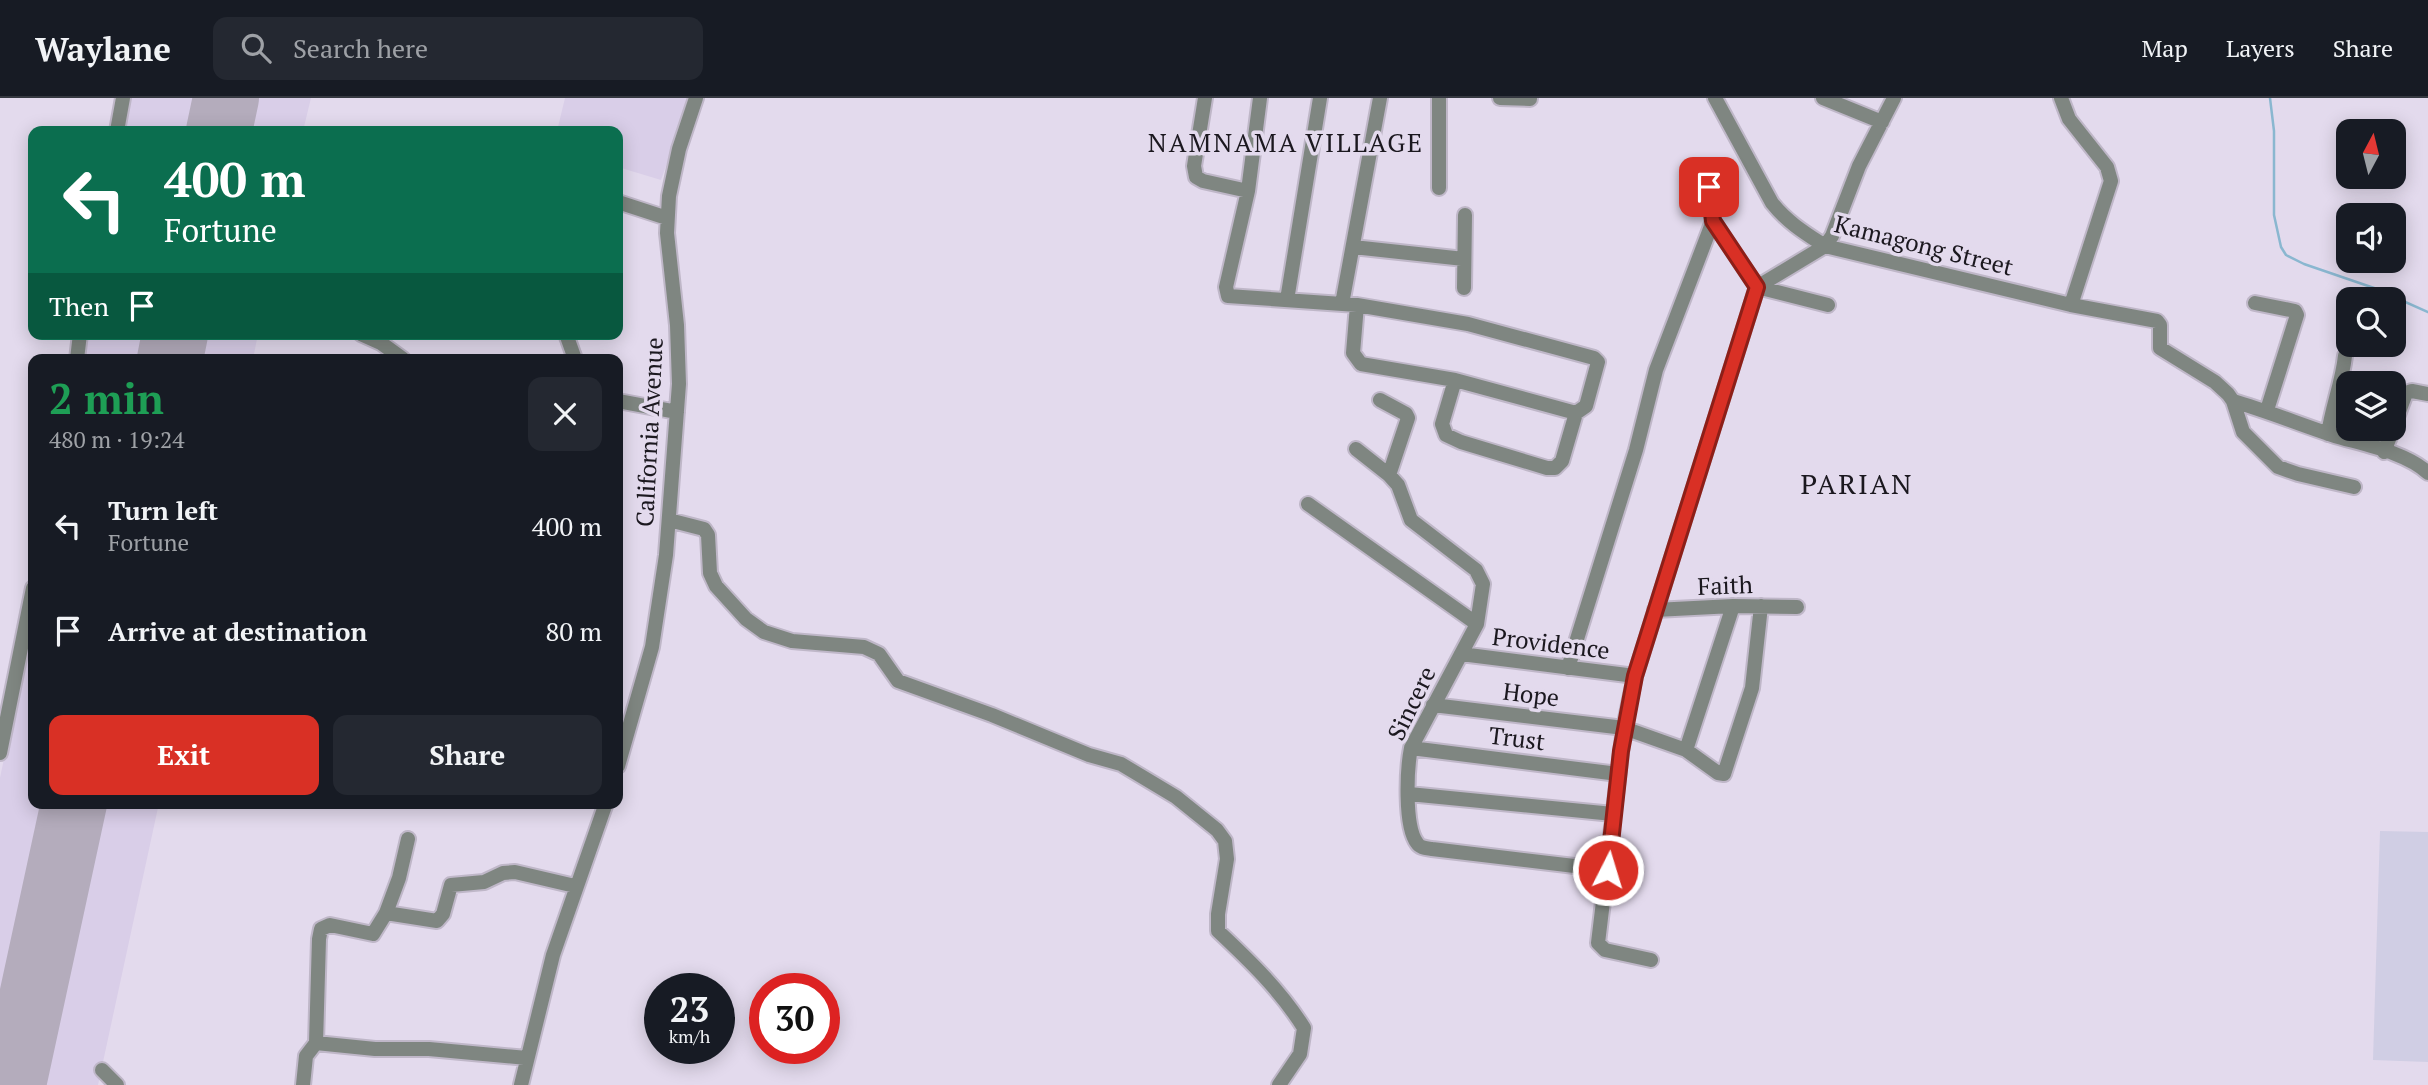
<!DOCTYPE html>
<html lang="en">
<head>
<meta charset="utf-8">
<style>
  :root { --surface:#171b24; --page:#242831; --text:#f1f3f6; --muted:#9ea1a6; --line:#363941; --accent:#d93025 }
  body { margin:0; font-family:"PT Serif",serif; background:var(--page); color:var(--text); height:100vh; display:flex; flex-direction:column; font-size:26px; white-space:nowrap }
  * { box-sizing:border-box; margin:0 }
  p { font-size:23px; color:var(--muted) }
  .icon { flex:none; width:38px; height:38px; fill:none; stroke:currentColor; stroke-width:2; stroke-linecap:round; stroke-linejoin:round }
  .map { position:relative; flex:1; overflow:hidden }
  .panel { position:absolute; left:28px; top:256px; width:595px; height:455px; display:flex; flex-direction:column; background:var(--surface); border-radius:14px; box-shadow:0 4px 18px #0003 }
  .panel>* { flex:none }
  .hud { position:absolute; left:28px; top:28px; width:595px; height:214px; border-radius:14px; box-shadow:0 4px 18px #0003; background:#0b6e4f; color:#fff; overflow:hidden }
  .needle { width:46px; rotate:7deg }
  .buttons { position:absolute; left:2336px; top:21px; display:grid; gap:14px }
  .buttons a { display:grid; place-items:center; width:70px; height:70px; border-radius:14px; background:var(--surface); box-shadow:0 4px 18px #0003; font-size:35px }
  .speed { position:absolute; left:644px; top:875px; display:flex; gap:14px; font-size:35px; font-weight:700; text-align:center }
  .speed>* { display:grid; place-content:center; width:91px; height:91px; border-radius:50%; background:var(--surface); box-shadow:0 4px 18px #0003; line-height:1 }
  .speed small { font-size:18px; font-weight:400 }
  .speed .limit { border:10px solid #d22; background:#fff; color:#111 }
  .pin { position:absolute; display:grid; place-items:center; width:60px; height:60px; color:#fff; margin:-30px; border-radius:14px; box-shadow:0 4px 10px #0006 }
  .me { position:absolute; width:77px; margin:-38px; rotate:5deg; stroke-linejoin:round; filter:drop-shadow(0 0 5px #0008) }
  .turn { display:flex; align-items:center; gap:24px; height:147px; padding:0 21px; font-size:32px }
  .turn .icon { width:91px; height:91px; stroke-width:2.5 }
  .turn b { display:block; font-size:49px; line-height:60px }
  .then { display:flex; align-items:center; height:66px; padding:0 21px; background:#0003; gap:14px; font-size:26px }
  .round { display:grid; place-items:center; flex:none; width:74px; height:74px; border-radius:14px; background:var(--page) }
  .summary { display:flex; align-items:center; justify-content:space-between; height:119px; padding:0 21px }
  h1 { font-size:42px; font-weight:700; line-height:52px; color:#1e9e55 }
  .action { display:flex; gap:14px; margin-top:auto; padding:14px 21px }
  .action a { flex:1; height:80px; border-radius:14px; background:var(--accent); color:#fff; font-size:28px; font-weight:700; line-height:80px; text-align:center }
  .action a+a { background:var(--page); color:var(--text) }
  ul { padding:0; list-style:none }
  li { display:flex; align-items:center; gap:21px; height:105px; padding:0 21px }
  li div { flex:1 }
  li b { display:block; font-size:26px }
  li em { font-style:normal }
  header { display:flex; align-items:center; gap:42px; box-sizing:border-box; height:98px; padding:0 35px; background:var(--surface); border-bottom:2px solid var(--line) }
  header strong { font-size:33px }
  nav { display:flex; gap:38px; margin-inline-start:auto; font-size:24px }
  .search { width:490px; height:63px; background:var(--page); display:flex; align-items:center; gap:18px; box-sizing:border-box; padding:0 24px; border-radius:14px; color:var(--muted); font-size:26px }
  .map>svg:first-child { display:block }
  .built { fill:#d9cee8 }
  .medical { fill:#d0cee4 }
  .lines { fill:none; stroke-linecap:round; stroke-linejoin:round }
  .stream { stroke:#8ab7d0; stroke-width:2.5 }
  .runway { stroke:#b4acbc; stroke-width:66 }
  .minor-casing { stroke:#bfb7c8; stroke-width:18 }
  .minor { stroke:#7f8681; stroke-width:14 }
  .route-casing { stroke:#8d1f18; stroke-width:18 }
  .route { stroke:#d93025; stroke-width:12 }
  .labels { text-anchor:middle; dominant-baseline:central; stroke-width:7; stroke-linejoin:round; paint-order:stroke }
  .street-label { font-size:24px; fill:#1b181f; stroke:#e3daed }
  .neighbourhood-label { font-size:26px; letter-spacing:2px; fill:#1b181f; stroke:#e3daed }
  .quarter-label { font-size:28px; letter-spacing:2px; fill:#1b181f; stroke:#e3daed }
</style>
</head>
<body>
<header>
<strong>Waylane</strong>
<div class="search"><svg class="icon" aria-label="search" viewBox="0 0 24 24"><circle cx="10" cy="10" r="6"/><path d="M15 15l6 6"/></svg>Search here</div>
<nav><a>Map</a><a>Layers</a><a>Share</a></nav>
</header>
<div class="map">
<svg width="2428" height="987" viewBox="0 0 2428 987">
  <rect width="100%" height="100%" fill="#e3daed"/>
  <path class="built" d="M 127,0 L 311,0 L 303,33 L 121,33 Z
    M 565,0 L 690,0 L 661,82 L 618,69 L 618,33 L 557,33 Z
    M 86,236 L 258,236 L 253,261 L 84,261 Z
    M 33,518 L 33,705 L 159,705 L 98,987 L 0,987 L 0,680 Z"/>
  <path class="medical" d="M 2380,733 L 2428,734 L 2428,964 L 2373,962 Z"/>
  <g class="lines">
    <path class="stream" d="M 2270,0 L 2274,33 L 2274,117 L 2281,149 L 2286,157 L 2304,166 L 2374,190 L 2428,214"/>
    <path class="runway" d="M 219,33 L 226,0
      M 170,261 L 175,236
      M 13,987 L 74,705"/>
    <g class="minor-casing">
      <path id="minor" d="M 1205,0 L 1194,68 L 1196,79 L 1203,83 L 1248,93
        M 1260,0 L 1248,93 L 1226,189 L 1228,198 L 1357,207 L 1468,226 L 1594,260 L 1598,264 L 1586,308 L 1576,315 L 1562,363 L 1555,370 L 1547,370 L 1461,344 L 1446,337 L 1442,326 L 1455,282
        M 1500,0 L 1530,1
        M 1715,0 L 1772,105 C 1787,124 1805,135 1825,148 L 2071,207
        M 1823,0 L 1882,24
        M 2061,0 L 2069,21 L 2107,69 L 2111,83 L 2071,207 L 2157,223 L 2160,227 L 2160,250 L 2215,284 L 2228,296 L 2233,303 L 2243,334 L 2278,369 L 2298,376 L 2354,389
        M 117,33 L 123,0
        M 1709,89 L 1713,123 L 1757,189 L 1828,207
        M 1439,90 L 1439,0
        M 618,104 L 667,120
        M 1353,149 L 1464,161
        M 1464,190 L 1465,117
        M 1287,202 L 1320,0
        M 2255,205 L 2295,213 L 2297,217 L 2267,312
        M 1342,206 L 1380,0
        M 1357,207 L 1353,255 L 1361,266 L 1455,282 L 1576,315
        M 361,236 L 381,245 L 403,261
        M 566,236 L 575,261
        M 77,261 L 80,236
        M 1380,302 L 1406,316 L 1408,320 L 1389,377
        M 618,303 L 677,314
        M 2233,303 C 2267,313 2299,326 2332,337 C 2361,346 2406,354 2428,375
        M 2394,327 L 2406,295 L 2412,293 L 2428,296
        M 2328,336 C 2332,309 2342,285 2345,258
        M 1356,351 L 1389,377 L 1398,387 L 1411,422 L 1476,472 L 1483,486 L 1477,526 L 1411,650 C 1407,670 1404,728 1417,745 C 1420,750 1426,750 1432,751 L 1608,772
        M 2384,354 L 2393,331
        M 1308,406 L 1477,526
        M 669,422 L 704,431 L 708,437 L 710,475 L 716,488 L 746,521 L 764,534 L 792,543 L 864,549 L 879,556 L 898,583 L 992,617 L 1089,657 L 1121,666 L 1176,699 L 1217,732 L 1225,743 L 1227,761 L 1218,816 L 1218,833 C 1250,863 1281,893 1304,930 L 1300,956 L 1279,987
        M 1655,512 L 1733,508 L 1797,509
        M 1461,556 L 1635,578
        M 1568,570 L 1636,352 L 1656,272 L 1713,123
        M 1433,607 L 1624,630 L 1686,652 L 1718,675 L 1724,676 L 1752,590 L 1761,508
        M 1411,650 L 1618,676
        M 1686,652 L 1733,508
        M 0,655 L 33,490
        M 618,668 L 652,549 L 666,457 L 679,286 L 677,227 L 667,135 L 669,98 L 679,51 L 696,0
        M 1409,696 L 1613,716
        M 408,741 L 399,780 L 386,815 L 437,823 L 443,816 L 451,787 L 484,784 L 503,775 L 515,774 L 575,788
        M 1651,862 L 1605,852 L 1598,845 L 1624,630 L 1635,578 L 1757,189 L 1825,148 L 1832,138 L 1859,68 L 1894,0
        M 316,945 L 375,951 L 429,951 L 527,960
        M 102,972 L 117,987
        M 303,987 L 306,958 L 316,945 L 319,841 L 321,831 L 330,827 L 373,836 L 386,815
        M 521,987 L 553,857 L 606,705"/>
    </g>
    <use href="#minor" class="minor"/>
  </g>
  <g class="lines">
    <g class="route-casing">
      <path id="route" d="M 1608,772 L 1621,653 L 1635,578 L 1757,189 L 1713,123 L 1709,89"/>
    </g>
    <use href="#route" class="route"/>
  </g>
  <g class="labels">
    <g class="street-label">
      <text transform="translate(1924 147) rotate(14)">Kamagong Street</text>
      <text transform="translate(649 334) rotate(-87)">California Avenue</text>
      <text transform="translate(1725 487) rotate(-2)">Faith</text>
      <text transform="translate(1551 545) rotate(7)">Providence</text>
      <text transform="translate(1531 596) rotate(7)">Hope</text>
      <text transform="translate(1411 605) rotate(-64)">Sincere</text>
      <text transform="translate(1517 640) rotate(7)">Trust</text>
    </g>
    <g class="neighbourhood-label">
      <text x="1286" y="44">NAMNAMA VILLAGE</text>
    </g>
    <g class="quarter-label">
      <text x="1857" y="385">PARIAN</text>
    </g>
  </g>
</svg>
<div class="buttons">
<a><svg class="needle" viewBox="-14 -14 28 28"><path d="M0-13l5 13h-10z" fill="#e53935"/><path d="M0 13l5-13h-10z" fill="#9ea1a6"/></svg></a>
<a><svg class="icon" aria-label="sound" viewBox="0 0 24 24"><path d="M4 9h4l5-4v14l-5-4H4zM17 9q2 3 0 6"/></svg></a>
<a><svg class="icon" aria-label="search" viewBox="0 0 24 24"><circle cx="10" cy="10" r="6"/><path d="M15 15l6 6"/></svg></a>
<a><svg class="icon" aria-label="layers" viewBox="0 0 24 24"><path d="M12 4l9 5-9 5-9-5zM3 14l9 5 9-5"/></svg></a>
</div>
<div class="speed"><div>23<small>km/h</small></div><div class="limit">30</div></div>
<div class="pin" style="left:1709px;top:89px;background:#d93025"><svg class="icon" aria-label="arrive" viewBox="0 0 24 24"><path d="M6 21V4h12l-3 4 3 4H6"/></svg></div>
<svg class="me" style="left:1608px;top:772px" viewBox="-20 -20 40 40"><circle r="17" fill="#d93025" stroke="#fff" stroke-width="3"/><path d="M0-11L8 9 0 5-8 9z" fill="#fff"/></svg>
<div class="hud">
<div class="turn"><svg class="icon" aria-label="left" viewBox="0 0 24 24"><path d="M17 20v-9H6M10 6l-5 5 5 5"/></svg><div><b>400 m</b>Fortune</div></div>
<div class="then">Then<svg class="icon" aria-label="arrive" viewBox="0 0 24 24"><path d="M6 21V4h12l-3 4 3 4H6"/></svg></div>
</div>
<section class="panel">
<div class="summary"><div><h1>2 min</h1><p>480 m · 19:24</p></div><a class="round"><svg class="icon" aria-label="close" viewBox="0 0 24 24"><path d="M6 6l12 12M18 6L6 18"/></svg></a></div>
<ul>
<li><svg class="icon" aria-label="left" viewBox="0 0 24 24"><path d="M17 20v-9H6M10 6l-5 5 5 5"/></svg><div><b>Turn left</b><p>Fortune</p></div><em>400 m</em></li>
<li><svg class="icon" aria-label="arrive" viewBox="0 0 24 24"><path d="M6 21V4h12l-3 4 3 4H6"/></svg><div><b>Arrive at destination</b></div><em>80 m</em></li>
</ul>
<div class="action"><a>Exit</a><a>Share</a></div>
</section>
</div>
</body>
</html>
